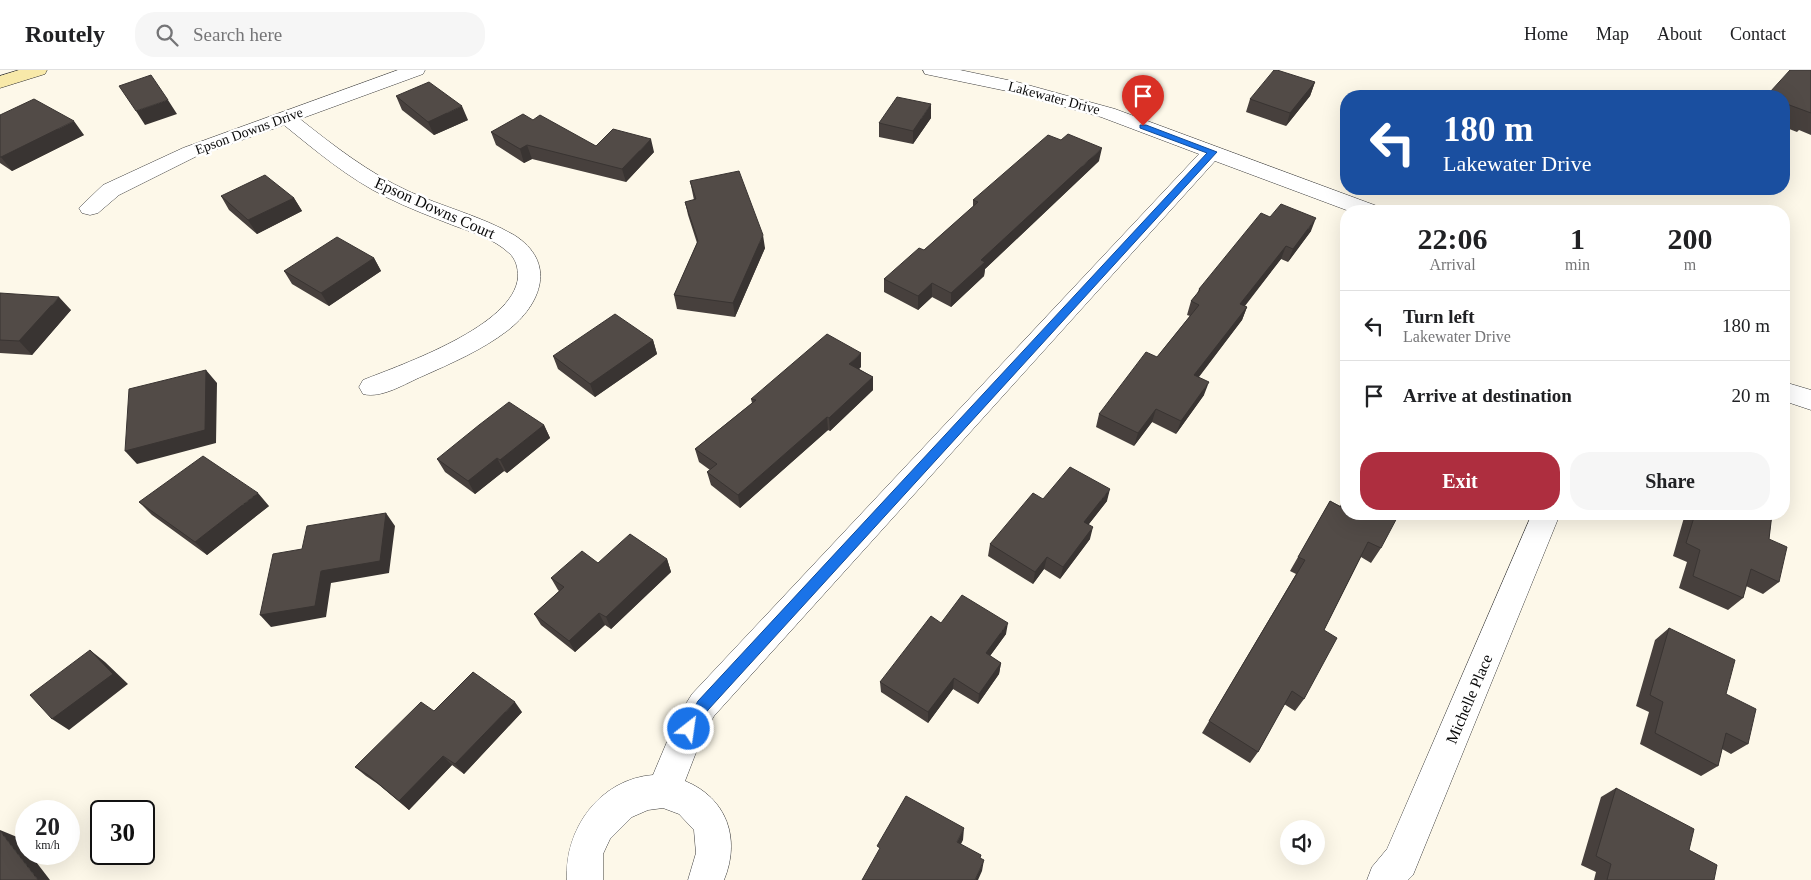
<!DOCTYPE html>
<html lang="en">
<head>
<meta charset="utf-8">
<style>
  :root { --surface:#fff; --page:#f6f6f6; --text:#202124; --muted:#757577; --line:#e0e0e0; --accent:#ae2e3f }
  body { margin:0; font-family:"Times New Roman",serif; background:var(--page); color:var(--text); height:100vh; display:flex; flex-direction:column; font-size:19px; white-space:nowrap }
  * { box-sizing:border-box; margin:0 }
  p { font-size:16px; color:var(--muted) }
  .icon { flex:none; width:28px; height:28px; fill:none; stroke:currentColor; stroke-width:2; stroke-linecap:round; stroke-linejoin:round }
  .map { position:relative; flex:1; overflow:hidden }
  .panel { position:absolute; left:1340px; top:135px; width:450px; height:315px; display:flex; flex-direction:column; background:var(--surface); border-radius:20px; box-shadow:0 5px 20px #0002 }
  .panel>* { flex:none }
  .guide { position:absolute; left:1340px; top:20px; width:450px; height:105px; border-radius:20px; box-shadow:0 5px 20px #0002; background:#1a4fa0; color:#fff; overflow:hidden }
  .tools { position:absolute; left:1280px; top:750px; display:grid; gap:10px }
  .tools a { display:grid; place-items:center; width:45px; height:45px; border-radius:50%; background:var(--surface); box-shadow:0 5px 20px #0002; font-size:25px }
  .speed { position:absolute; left:15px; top:730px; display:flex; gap:10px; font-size:25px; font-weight:700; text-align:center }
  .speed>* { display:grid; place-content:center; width:65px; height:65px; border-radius:50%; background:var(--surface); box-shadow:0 5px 20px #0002; line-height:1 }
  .speed small { font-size:12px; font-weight:400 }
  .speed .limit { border:2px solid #111; border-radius:8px; background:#fff; color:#111 }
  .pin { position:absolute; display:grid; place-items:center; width:42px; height:42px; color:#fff; margin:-51px -21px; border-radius:50% 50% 50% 0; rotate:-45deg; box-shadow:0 0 5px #0007 }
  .pin .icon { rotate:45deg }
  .me { position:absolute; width:55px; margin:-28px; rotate:30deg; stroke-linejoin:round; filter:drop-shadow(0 0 4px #0008) }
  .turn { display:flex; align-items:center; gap:18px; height:105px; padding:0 20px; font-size:22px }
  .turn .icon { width:65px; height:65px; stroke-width:2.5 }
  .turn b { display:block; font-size:35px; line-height:42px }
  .eta { display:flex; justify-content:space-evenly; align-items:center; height:85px; text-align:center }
  .eta b { font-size:30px; font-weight:600; line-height:35px }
  .cta { display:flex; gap:10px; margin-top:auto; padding:10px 20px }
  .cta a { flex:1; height:58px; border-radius:20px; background:var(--accent); color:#fff; font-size:20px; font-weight:600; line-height:58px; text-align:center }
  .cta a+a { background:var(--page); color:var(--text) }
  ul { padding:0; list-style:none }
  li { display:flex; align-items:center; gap:15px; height:70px; padding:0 20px; border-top:1px solid var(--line) }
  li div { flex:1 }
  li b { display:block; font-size:19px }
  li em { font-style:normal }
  header { display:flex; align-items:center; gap:30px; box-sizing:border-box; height:70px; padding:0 25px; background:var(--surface); border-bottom:1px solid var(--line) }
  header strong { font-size:24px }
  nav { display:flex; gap:28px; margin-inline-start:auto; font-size:18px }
  .search { width:350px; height:45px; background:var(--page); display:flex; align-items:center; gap:12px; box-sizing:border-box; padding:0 18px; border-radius:20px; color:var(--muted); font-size:19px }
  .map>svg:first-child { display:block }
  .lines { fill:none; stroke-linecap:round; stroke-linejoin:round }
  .street-casing { stroke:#3d3d3d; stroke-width:1 }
  .secondary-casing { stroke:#2c2c2c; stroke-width:1 }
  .street { fill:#fff; fill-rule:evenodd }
  .secondary { fill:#f8e9a9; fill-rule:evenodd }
  .wall { fill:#47403d }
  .shaded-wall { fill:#393432 }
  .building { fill:#524b47; stroke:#393432 }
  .route { fill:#1a73e8; stroke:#114b97 }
  .labels { text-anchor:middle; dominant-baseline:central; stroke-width:5; stroke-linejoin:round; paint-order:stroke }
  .far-street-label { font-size:14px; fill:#0a0a0a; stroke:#fff }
  .street-label { font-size:16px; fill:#0a0a0a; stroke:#fff }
</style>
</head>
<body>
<header>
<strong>Routely</strong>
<div class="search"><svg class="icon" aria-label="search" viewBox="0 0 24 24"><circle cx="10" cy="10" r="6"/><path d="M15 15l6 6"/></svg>Search here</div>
<nav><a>Home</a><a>Map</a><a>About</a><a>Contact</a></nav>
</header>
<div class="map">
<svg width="1811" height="810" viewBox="0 0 1811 810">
  <rect width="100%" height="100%" fill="#fdf8e9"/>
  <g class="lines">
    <g class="street-casing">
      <path id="street" d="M 398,0 L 425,0 L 423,4 L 300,49 C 334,76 369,103 408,121 C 443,137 481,146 514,165 C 557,192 542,234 507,261 C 482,280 452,293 423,306 C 406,313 382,329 363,324 L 359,317 L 363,310 C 403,294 514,256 518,207 C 518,198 516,189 509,183 C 494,169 474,163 455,156 C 432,147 408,138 386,127 C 348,108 316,81 284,55 L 197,86 L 119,125 L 98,143 L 90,145 L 82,143 L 79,138 L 103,115 L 183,78 Z
        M 923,0 L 960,0 L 1017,12 L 1115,39 L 1377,136 L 1380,141 L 1349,141 L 1215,91 L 714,646 L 702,667 L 685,711 C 727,728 741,769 724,810 L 688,810 L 696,783 L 694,760 L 679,744 L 663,738 L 648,740 L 632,747 L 610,769 L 603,784 L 603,810 L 567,810 C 564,759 600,709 653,705 L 677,648 L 692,624 L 1199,84 L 1101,47 L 1007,21 L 925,4 Z
        M 1784,312 L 1811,320 L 1811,340 L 1784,331 Z
        M 1532,444 L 1560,444 L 1413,805 L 1408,810 L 1367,810 L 1372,797 L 1387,779 Z"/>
    </g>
    <g class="secondary-casing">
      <path id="secondary" d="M 19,0 L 47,0 L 45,4 L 0,18 L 0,6 Z"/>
    </g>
    <use href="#street" class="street"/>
    <use href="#secondary" class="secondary"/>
  </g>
  <path class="wall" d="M 1811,0 L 1811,65 L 1799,60 L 1797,62 L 1784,57 L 1784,26 L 1767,26 L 1770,22 Z
    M 1315,12 L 1310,26 L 1286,56 L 1246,42 L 1250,29 Z
    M 396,26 L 468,50 L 434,65 L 402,40 Z
    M 0,45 L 84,65 L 12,101 L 0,93 Z
    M 931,48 L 913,74 L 879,67 L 879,53 Z
    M 533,50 L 596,76 L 654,82 L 626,112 L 532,89 L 524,93 L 496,75 L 491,62 Z
    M 1099,91 L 985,199 L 984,206 L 951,237 L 932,227 L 918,240 L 884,222 L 884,209 L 924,180 L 973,137 L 973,130 Z
    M 690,111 L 765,178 L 735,247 L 677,239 L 674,225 L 697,173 L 688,145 L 685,132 L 694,130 Z
    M 221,126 L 294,128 L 302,141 L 257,164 L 229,140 Z
    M 1270,147 L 1311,161 L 1288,192 L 1281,189 L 1245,236 L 1247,237 L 1242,250 L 1199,307 L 1204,325 L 1176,364 L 1152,352 L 1134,376 L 1096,357 L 1099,344 L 1157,287 L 1190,246 L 1187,245 L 1191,231 L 1197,224 L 1199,219 Z
    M 374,188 L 381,201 L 329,236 L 292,214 L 284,201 Z
    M 0,223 L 71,240 L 32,285 L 0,283 Z
    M 653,270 L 657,284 L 595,327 L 558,299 L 553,286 Z
    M 861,297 L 859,299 L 873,307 L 873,320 L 830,361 L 828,360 L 740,438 L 711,415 L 707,402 L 710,400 L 699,392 L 695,379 L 752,333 L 751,329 Z
    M 544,355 L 550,368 L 507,403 L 504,401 L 475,424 L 445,402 L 437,389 Z
    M 1346,425 L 1346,444 L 1381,478 L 1371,493 L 1361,487 L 1324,560 L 1304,629 L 1295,641 L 1284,634 L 1258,682 L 1250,693 L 1202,663 L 1296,504 L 1290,501 L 1330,431 L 1340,436 Z
    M 1043,429 L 1107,431 L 1089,454 L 1090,469 L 1060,509 L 1044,499 L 1033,514 L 988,486 L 990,474 Z
    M 139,432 L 269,436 L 207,485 L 152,445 Z
    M 1685,444 L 1772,444 L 1769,469 L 1779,512 L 1763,524 L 1746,516 L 1743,528 L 1728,540 L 1679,518 L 1687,492 L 1673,486 Z
    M 667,489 L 671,502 L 611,559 L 605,555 L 575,582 L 541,555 L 534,544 L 559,521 L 558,520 L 551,508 L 598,493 Z
    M 941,553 L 1006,564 L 990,586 L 1001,593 L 999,604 L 978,634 L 953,619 L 928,653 L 881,622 L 880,612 Z
    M 1669,558 L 1748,674 L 1731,684 L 1722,679 L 1718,696 L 1701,706 L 1640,674 L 1649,642 L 1636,636 L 1655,570 Z
    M 434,641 L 522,642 L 464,704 L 452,695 L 409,740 L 378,714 L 366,706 L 355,697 Z
    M 1616,718 L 1689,780 L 1714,810 L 1594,810 L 1596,802 L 1581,795 L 1601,727 Z"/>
  <path class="shaded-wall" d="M 1315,12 L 1310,26 L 1286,56 L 1290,43 Z
    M 168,30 L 177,44 L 145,55 L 136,41 Z
    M 931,34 L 931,48 L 913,74 L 913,61 Z
    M 462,36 L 468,50 L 434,65 L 428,52 Z
    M 74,51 L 84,65 L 12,101 L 1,87 Z
    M 651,69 L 654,82 L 626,112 L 622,99 Z
    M 527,75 L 532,89 L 524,93 L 520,79 Z
    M 1102,78 L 1099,91 L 985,199 L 984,206 L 951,237 L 951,223 L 981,190 Z
    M 294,128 L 302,141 L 257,164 L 248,150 Z
    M 1316,148 L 1311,161 L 1288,192 L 1293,179 Z
    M 763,165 L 765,178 L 735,247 L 733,233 Z
    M 1286,176 L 1281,189 L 1235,248 L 1240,234 Z
    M 374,188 L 381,201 L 329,236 L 321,223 Z
    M 932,213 L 932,227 L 918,240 L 918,226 Z
    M 59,227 L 71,240 L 32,285 L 19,271 Z
    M 1247,237 L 1242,250 L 1190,318 L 1194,305 Z
    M 653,270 L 657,284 L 595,327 L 590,314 Z
    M 861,283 L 861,297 L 850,307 L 849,294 Z
    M 206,300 L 217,313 L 216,373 L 137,394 L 125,381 Z
    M 873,307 L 873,320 L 830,361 L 829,348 Z
    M 1209,312 L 1204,325 L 1176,364 L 1181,351 Z
    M 1156,339 L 1152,352 L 1134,376 L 1138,363 Z
    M 827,347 L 828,360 L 740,438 L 738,425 Z
    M 544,355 L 550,368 L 507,403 L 500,390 Z
    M 497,388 L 504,401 L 475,424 L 468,411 Z
    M 1110,419 L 1107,431 L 1081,464 L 1084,452 Z
    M 258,423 L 269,436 L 207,485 L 195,472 Z
    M 386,443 L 395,456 L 389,503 L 331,513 L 326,547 L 271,557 L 260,545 L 321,501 Z
    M 1093,457 L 1090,469 L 1060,509 L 1063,497 Z
    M 1047,487 L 1044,499 L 1033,514 L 1035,502 Z
    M 667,489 L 671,502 L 611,559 L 606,547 Z
    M 599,543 L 605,555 L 575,582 L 569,571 Z
    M 1008,553 L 1006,564 L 984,594 L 986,583 Z
    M 90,580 L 105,592 L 128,614 L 69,660 L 52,649 Z
    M 1001,593 L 999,604 L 978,634 L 979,624 Z
    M 954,608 L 953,619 L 928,653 L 928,642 Z
    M 515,632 L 522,642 L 464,704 L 455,694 Z
    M 443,686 L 452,695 L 409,740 L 399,731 Z
    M 964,758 L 963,770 L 956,784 L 957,772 Z
    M 0,760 L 17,767 L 26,780 L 26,784 L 30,784 L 50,810 L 38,810 L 0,761 Z
    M 984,790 L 982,801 L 978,810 L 975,810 Z"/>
  <path class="building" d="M 1274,0 L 1277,0 L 1315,12 L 1290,43 L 1250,29 Z
    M 1790,0 L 1811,0 L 1811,43 L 1784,33 L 1784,26 L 1771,26 L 1774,23 L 1770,22 Z
    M 151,5 L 168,30 L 136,41 L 119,16 Z
    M 429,12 L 462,36 L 428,52 L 396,26 Z
    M 897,27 L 931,34 L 913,61 L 879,53 Z
    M 34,29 L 74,51 L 1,87 L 0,87 L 0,45 Z
    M 523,44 L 533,50 L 540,45 L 596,76 L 613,59 L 651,69 L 622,99 L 527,75 L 520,79 L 491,62 Z
    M 1068,64 L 1102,78 L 981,190 L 985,192 L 951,223 L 932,213 L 918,226 L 884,209 L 919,178 L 924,180 L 978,132 L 973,130 L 1048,65 L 1061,70 Z
    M 739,101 L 763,165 L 733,233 L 674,225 L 698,171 L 685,132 L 696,129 L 690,111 Z
    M 265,105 L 294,128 L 248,150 L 221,126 Z
    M 1281,134 L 1316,148 L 1293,179 L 1286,176 L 1240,234 L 1247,237 L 1194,305 L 1209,312 L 1181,351 L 1156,339 L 1138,363 L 1099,344 L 1146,282 L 1157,287 L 1199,235 L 1191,231 L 1200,220 L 1199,219 L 1261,143 L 1270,147 Z
    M 337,167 L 374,188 L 321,223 L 284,201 Z
    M 0,223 L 59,227 L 19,271 L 0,270 Z
    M 615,244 L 653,270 L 590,314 L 553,286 Z
    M 827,264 L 861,283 L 849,294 L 873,307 L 829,348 L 827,347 L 738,425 L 707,402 L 717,394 L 695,379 L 756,330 L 751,329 Z
    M 206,300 L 205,360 L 125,381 L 129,319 Z
    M 509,332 L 544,355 L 500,390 L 497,388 L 468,411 L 437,389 L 479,355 Z
    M 203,386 L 258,423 L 195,472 L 139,432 Z
    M 1070,397 L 1110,419 L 1084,452 L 1093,457 L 1063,497 L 1047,487 L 1035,502 L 990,474 L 1033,423 L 1043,429 Z
    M 1346,427 L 1346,444 L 1399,444 L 1381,478 L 1368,472 L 1324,560 L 1337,568 L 1304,629 L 1292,621 L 1258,682 L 1209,651 L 1305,490 L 1298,487 L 1330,431 L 1341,437 Z
    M 386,443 L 380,491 L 321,501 L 315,536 L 260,545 L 273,484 L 302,479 L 307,456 Z
    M 1695,444 L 1772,444 L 1769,469 L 1787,477 L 1779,512 L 1751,499 L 1743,528 L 1693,506 L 1700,480 L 1686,473 Z
    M 630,464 L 667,489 L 606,547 L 599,543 L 569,571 L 534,544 L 564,517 L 551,508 L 582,481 L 598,493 Z
    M 962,525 L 1008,553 L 986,583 L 1001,593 L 979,624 L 954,608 L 928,642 L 880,612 L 931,546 L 941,553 Z
    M 1669,558 L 1735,590 L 1726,624 L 1756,639 L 1748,674 L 1726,663 L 1718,696 L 1655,663 L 1663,632 L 1650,625 Z
    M 90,580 L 113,604 L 52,649 L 30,625 Z
    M 473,602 L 515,632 L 455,694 L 443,686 L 399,731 L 368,705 L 355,697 L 421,632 L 434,641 Z
    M 1616,718 L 1694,759 L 1689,780 L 1717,795 L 1714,810 L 1607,810 L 1611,794 L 1596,786 Z
    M 906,726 L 964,758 L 957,772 L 981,785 L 980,788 L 984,790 L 975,810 L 862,810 L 880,778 L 877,776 Z
    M 0,761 L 38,810 L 0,810 Z"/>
  <path class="route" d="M 1140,55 L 1146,55 L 1217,82 L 708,640 L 694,664 L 689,666 L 684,664 L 682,659 L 698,631 L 1207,83 L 1140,58 Z"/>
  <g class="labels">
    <g class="far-street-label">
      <text transform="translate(1054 28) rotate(15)">Lakewater Drive</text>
      <text transform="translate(249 61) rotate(-20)">Epson Downs Drive</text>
    </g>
    <g class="street-label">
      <text transform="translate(435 138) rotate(24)">Epson Downs Court</text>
      <text transform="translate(1469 629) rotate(-67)">Michelle Place</text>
    </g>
  </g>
</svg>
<div class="tools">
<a><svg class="icon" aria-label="sound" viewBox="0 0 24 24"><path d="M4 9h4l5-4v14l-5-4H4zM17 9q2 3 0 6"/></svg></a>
</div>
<div class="speed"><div>20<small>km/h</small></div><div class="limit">30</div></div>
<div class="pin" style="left:1143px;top:56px;background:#d93025"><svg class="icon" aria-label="arrive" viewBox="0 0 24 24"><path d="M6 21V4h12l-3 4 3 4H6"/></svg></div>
<svg class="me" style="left:689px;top:659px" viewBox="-20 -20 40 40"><circle r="17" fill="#1a73e8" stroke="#fff" stroke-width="3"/><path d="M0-11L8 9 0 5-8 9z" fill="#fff"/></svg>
<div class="guide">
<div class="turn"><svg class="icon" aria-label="left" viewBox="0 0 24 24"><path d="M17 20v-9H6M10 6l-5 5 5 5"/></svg><div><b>180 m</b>Lakewater Drive</div></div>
</div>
<section class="panel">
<div class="eta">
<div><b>22:06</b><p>Arrival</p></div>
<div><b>1</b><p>min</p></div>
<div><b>200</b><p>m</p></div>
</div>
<ul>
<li><svg class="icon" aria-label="left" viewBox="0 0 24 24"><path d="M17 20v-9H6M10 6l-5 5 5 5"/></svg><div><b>Turn left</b><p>Lakewater Drive</p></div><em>180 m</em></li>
<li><svg class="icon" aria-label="arrive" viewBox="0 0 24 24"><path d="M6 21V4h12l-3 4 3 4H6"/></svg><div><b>Arrive at destination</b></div><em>20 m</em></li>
</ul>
<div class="cta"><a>Exit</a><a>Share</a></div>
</section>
</div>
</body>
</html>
